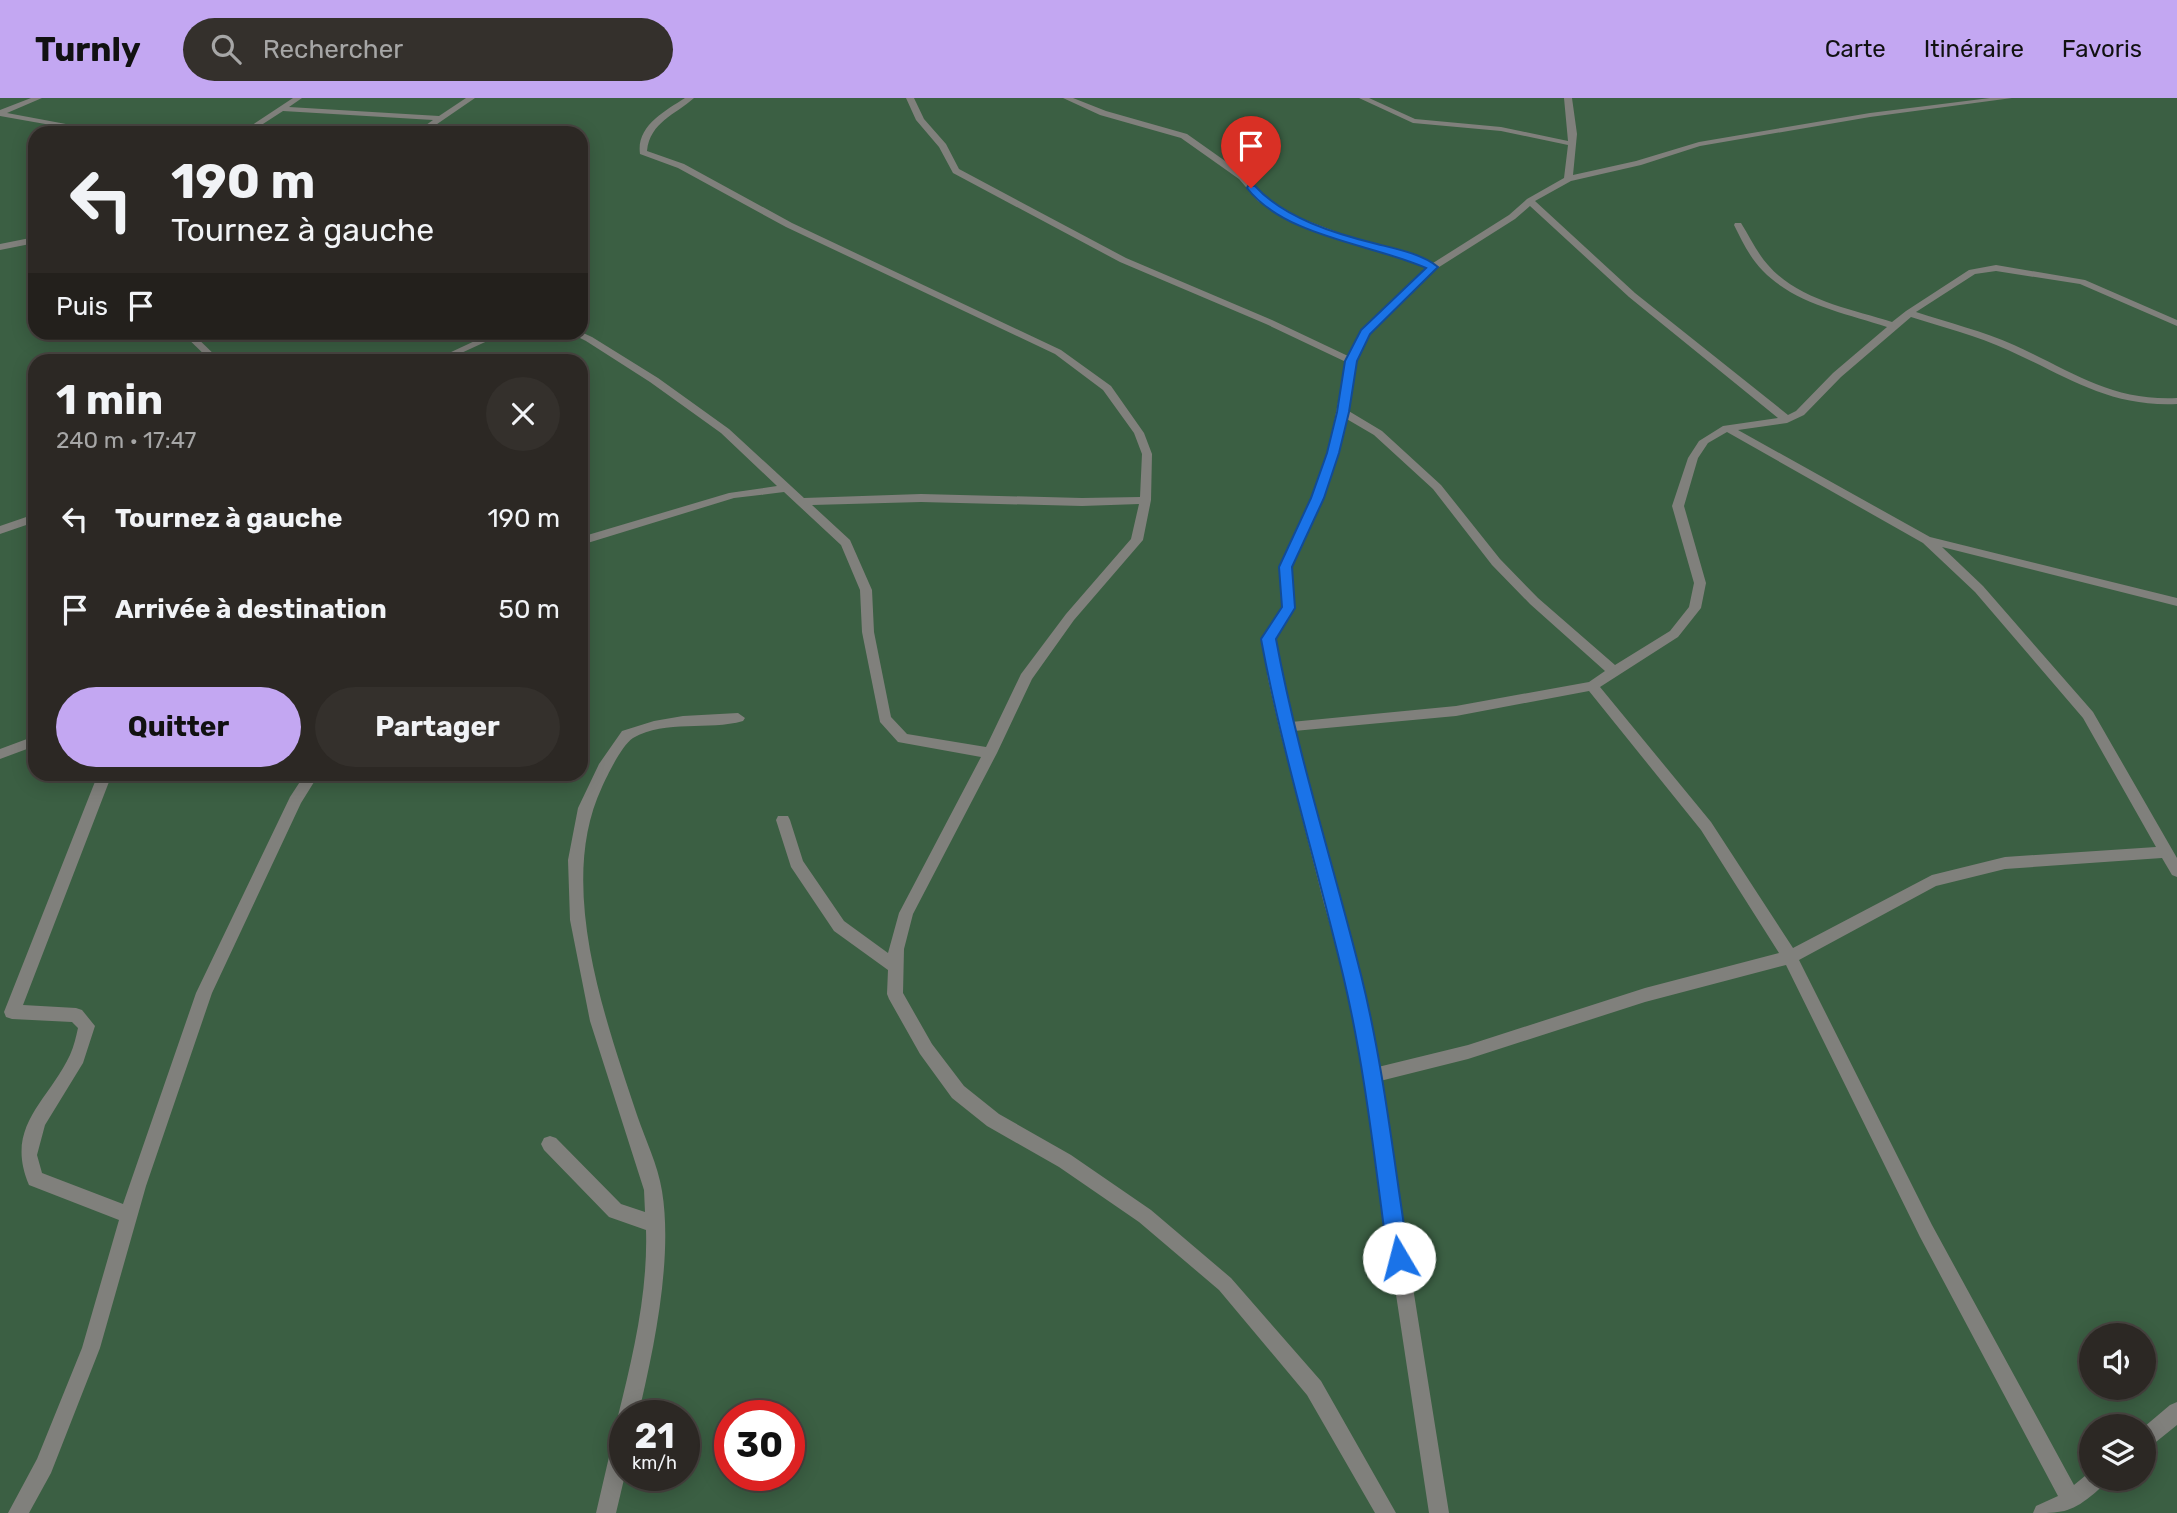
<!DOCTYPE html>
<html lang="fr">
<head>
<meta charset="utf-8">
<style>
  :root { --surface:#2c2824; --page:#34302c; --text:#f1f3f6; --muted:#a6a6a6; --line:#484441; --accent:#c3a7f2 }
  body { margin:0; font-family:Rubik,sans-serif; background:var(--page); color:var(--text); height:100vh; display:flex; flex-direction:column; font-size:26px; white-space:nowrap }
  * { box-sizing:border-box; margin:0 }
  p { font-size:23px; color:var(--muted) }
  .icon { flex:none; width:38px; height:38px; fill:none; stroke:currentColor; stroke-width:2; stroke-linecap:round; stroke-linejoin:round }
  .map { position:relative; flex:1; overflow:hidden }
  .details { position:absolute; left:28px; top:256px; width:560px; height:427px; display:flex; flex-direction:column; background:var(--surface); border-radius:21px; box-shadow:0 4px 18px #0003,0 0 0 2px var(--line) }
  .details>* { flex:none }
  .hud { position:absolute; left:28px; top:28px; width:560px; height:214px; border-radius:21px; box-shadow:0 4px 18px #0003,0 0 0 2px var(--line); background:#2c2824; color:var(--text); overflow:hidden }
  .tools { position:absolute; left:2079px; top:1225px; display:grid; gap:14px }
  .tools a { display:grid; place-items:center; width:77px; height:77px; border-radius:50%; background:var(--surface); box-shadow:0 4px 18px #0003,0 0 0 2px var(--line); font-size:35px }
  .speed { position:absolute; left:609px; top:1302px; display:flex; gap:14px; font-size:35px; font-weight:700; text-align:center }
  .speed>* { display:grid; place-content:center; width:91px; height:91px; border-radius:50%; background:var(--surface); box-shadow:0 4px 18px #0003,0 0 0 2px var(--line); line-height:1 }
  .speed small { font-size:18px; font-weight:400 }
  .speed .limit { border:10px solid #d22; background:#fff; color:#111 }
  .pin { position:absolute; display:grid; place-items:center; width:60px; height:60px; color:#fff; margin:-72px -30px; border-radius:50% 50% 50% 0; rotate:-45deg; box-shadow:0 0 7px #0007 }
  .pin .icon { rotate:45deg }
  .me { position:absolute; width:77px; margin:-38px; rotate:352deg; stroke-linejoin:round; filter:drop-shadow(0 0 5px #0008) }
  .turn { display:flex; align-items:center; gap:24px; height:147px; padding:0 28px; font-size:32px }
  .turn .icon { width:91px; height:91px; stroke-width:2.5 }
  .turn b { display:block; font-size:49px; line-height:60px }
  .then { display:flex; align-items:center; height:66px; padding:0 28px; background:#0003; gap:14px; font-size:26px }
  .round { display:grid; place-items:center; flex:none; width:74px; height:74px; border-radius:37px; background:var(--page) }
  .head { display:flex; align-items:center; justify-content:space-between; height:119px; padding:0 28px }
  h1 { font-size:42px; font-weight:700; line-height:52px }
  .action { display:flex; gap:14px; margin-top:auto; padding:14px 28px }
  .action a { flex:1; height:80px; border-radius:42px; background:var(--accent); color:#111; font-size:28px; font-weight:700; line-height:80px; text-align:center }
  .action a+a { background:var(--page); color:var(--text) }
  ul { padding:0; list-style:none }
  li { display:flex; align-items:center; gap:21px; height:91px; padding:0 28px }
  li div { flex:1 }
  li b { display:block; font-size:26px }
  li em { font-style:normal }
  header { display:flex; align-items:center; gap:42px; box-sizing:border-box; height:98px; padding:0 35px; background:var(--accent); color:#111 }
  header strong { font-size:33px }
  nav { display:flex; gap:38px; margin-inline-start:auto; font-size:24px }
  .search { width:490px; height:63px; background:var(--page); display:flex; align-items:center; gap:18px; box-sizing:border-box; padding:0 24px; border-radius:38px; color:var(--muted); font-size:26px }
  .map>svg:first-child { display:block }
  .green { fill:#3b5f43; fill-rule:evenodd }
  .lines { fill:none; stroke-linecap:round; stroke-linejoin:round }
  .street { fill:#80807c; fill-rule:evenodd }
  .route { fill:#1a73e8; stroke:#114b97; stroke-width:2 }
</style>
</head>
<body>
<header>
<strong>Turnly</strong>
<div class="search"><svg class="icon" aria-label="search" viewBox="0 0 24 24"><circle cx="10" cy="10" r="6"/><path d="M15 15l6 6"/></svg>Rechercher</div>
<nav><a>Carte</a><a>Itinéraire</a><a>Favoris</a></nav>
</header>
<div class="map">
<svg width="2177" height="1415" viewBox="0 0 2177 1415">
  <rect width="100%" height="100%" fill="#3a3630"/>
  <path class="green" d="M 0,0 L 2177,0 L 2177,1415 L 0,1415 ZM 35,35 L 581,35 L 581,234 L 35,234 ZM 35,262 L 581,262 L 581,676 L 35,676 ZM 2091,1237 L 2144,1237 L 2144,1290 L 2091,1290 ZM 625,1318 L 684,1318 L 684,1377 L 625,1377 ZM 730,1318 L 789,1318 L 789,1377 L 730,1377 ZM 2091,1328 L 2144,1328 L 2144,1381 L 2091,1381 Z"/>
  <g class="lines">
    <path class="street" d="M 31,0 L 42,0 L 7,15 L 114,35 L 96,35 L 0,18 L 0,12 Z
      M 293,0 L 302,0 L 289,9 L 439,18 L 466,0 L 475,0 L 424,35 L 415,35 L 433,22 L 283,13 L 249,35 L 240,35 Z
      M 685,0 L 694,0 C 675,17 650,24 647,53 L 684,66 L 792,125 L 1061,252 L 1111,288 L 1144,335 L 1152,356 L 1151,402 L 1143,442 L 1074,522 L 1032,581 L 997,655 L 913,816 L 904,851 L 903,895 L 932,946 L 964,988 L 999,1016 L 1071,1057 L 1151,1112 L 1231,1180 L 1321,1283 L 1396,1415 L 1375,1415 L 1307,1297 L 1219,1192 L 1139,1124 L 1059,1069 L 987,1028 L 952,1000 L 920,956 L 889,901 L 887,896 L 888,872 L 834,833 L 791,769 L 776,722 L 778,718 L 788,718 L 790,722 L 803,763 L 844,823 L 888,855 L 899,815 L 981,659 L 898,644 L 880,624 L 862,534 L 860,492 L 841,447 L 784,394 L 734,400 L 581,447 L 581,439 L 729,395 L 777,388 L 721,335 L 650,284 L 586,243 L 568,234 L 581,234 L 592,239 L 658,280 L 729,331 L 804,400 L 921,396 L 1082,400 L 1140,399 L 1142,356 L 1134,335 L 1103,292 L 1055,256 L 786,129 L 678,70 L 640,56 C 636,28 665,13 685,0 ZM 921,404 L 1082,408 L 1139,406 L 1131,441 L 1066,516 L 1021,576 L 986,649 L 907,636 L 891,619 L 874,534 L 872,492 L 850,442 L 812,407 Z
      M 906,0 L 914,0 L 924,21 L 946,46 L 959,71 L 1126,160 L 1272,222 L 1348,258 L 1362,232 L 1427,170 L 1402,158 L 1349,145 L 1294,124 L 1258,103 L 1239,81 L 1181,40 L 1100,17 L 1063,0 L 1073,0 L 1106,13 L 1187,36 L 1245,77 L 1264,99 L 1300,120 L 1355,141 L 1408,154 L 1433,165 L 1509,117 L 1527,101 L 1564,80 L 1568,47 L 1501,33 L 1413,25 L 1359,0 L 1369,0 L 1415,21 L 1501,29 L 1568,43 L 1564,0 L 1572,0 L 1577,36 L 1573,77 L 1636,63 L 1699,44 L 1870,15 L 1990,0 L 2012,0 L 1870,19 L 1700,48 L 1641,67 L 1571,83 L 1535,103 L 1635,195 L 1788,317 L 1796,313 L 1833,275 L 1887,229 C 1845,215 1795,206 1763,173 C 1750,160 1742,143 1734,127 L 1735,125 L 1741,125 C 1750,139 1757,155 1768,167 C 1798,202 1851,211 1892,224 L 1906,213 L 1969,172 L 1996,167 L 2085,182 L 2177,222 L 2177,228 L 2080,186 L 1996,173 L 1975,176 L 1916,214 C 1949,225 1983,233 2014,247 C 2072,273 2110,303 2177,300 L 2177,306 C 2108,309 2068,279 2008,252 C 1977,238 1943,229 1911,219 L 1841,279 L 1804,317 L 1787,325 L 1738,332 L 1930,439 L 2177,500 L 2177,508 L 1942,449 L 1983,488 L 2093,614 L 2177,760 L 2177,779 L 2172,777 L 2162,760 L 2005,771 L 1936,788 L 1799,862 L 1932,1127 L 2074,1387 L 2091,1373 L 2091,1381 L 2106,1381 C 2103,1389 2098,1392 2091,1398 C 2070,1415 2060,1415 2033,1415 L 2036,1408 L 2058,1398 L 1920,1139 L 1786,867 L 1645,904 L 1468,961 L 1380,983 L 1449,1415 L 1429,1415 L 1363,978 L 1345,879 L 1324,806 L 1279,629 L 1268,581 L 1262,541 L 1283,510 L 1280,469 L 1311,400 L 1328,355 L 1346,264 L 1266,226 L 1120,164 L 953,75 L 939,49 L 916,22 ZM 1530,108 L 1629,199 L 1778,320 L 1723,328 L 1699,343 L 1688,360 L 1672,408 L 1694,485 L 1689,509 L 1670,533 L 1615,567 L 1538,500 L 1500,461 L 1441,387 L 1382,333 L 1347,312 L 1356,263 L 1369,235 L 1436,171 L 1515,121 ZM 1345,320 L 1374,337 L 1433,391 L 1492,467 L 1530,506 L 1605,573 L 1589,584 L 1456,608 L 1291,624 L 1280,581 L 1274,541 L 1295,510 L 1292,469 L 1323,400 L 1338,355 ZM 1727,334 L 1923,445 L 1975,494 L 2083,620 L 2156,749 L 2005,759 L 1932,777 L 1793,850 L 1711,724 L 1600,589 L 1678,539 L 1701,510 L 1706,485 L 1684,408 L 1698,360 L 1708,345 ZM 1589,593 L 1701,732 L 1779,855 L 1645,890 L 1468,947 L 1378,969 L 1361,879 L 1338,806 L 1294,633 L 1456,618 Z
      M 35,139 L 35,145 L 0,152 L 0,146 Z
      M 181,234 L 191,234 L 220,262 L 210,262 Z
      M 494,234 L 507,234 L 446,262 L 434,262 Z
      M 35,416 L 35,424 L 0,436 L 0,428 Z
      M 738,615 L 745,620 L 743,623 C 708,633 666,621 633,640 C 622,647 608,676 602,689 C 556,787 605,920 637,1017 C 645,1041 658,1067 662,1093 C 673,1160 654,1251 638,1318 L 625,1318 L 625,1377 L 616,1415 L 596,1415 L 615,1333 L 621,1325 L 618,1318 C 633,1258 648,1194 646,1132 L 609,1119 L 544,1052 L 541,1046 L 544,1040 L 550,1038 L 556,1040 L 621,1106 L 645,1114 L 644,1092 L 590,923 L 570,822 L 568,762 L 578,710 L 599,666 L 622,633 L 654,623 L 683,618 Z
      M 35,638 L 35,648 L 0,661 L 0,651 Z
      M 98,676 L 112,676 L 23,907 L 76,910 L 82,912 L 95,928 L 83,965 L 45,1027 L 37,1057 L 42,1075 L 123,1106 L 196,895 L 290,699 L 305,676 L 319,676 L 301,705 L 212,895 L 146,1088 L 100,1250 L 51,1375 L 29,1415 L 8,1415 L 37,1361 L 82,1250 L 119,1122 L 29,1087 C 4,1028 48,1004 70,957 C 74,948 76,939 78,930 L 72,924 L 12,921 L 6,919 L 4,914 Z
      M 2177,1304 L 2177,1327 L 2151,1348 L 2144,1351 L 2144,1329 L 2170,1307 Z"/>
  </g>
  <path class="route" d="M 1248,88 L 1255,88 C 1284,120 1336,136 1377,146 C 1397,151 1422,156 1438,169 L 1370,236 L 1357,263 L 1349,314 L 1339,355 L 1324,400 L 1292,469 L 1295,510 L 1276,541 C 1297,655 1333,765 1361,877 C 1384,969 1394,1066 1409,1160 L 1406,1167 L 1399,1170 L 1391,1167 L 1388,1160 C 1375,1066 1365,969 1343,877 C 1316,764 1282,654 1261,541 L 1282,509 L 1279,469 L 1311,400 L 1327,355 L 1337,314 L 1345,263 L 1361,232 L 1426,170 C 1372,146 1285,139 1247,90 Z"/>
</svg>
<div class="tools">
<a><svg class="icon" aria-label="sound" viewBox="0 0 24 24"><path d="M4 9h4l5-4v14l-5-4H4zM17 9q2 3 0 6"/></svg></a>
<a><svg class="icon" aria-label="layers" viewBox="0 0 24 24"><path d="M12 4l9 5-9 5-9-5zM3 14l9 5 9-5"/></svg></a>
</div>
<div class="speed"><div>21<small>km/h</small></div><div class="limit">30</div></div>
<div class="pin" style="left:1251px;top:90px;background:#d93025"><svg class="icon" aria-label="arrive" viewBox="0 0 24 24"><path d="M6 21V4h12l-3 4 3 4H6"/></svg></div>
<svg class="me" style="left:1399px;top:1160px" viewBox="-20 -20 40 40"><circle r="19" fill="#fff"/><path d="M0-13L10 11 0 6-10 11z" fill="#1a73e8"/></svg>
<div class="hud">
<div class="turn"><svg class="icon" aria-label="left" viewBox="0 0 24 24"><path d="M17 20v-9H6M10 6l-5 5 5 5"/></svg><div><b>190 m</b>Tournez à gauche</div></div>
<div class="then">Puis<svg class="icon" aria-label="arrive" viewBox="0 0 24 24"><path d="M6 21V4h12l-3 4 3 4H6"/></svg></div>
</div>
<section class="details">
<div class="head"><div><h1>1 min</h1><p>240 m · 17:47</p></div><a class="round"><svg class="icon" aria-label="close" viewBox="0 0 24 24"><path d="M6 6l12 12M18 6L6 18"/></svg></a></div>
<ul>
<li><svg class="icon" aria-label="left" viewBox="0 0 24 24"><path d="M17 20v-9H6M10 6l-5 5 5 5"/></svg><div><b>Tournez à gauche</b></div><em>190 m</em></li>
<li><svg class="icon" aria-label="arrive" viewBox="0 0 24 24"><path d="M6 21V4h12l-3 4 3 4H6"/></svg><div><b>Arrivée à destination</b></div><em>50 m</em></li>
</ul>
<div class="action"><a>Quitter</a><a>Partager</a></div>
</section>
</div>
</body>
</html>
